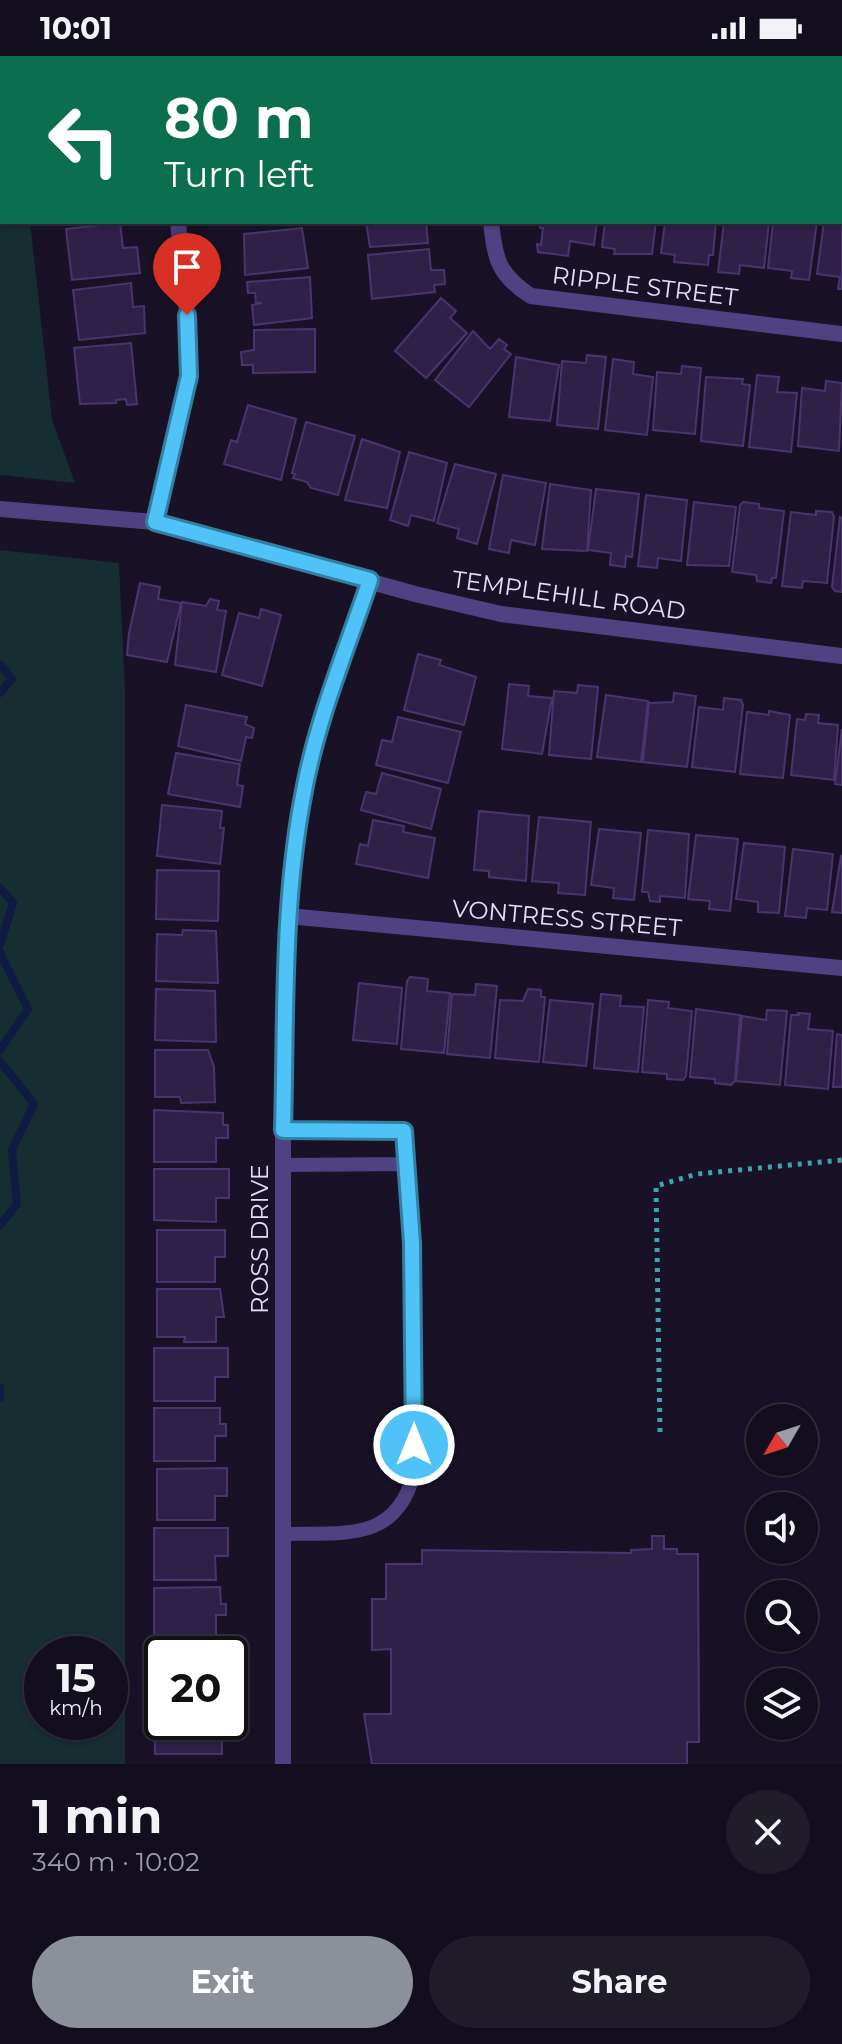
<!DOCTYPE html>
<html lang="en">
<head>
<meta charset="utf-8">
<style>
  :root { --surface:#130e1d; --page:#201c2a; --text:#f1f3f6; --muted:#9d9ca4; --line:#322e3b; --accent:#8c9099 }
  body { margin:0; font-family:Montserrat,sans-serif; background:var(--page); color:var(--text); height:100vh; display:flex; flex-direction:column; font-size:30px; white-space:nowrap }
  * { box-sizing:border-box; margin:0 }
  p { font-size:26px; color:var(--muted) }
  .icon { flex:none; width:44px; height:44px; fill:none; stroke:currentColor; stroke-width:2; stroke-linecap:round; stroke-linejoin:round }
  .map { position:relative; height:1708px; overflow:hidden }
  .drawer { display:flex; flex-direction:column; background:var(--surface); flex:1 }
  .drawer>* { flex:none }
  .hud { position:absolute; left:0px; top:0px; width:842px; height:168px; box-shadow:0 2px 6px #0004,0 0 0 2px var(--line); background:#0b6e4f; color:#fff; overflow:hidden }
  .needle { width:52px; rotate:231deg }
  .fabs { position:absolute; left:746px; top:1348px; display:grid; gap:16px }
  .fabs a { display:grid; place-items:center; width:72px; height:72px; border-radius:50%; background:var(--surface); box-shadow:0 2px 6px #0004,0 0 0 2px var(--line); font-size:40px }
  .speed { position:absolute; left:24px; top:1580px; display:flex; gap:16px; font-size:40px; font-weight:700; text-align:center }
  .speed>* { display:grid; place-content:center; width:104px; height:104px; border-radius:50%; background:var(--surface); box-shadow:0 2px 6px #0004,0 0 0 2px var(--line); line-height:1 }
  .speed small { font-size:20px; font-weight:400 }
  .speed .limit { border:4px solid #111; border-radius:12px; background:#fff; color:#111 }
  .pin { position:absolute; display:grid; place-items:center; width:68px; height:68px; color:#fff; margin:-82px -34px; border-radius:50% 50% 50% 0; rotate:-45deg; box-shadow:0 0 8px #0007 }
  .pin .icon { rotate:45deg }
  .me { position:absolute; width:88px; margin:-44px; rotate:0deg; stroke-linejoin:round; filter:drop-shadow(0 0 6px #0008) }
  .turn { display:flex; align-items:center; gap:28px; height:168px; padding:0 32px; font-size:36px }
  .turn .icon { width:104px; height:104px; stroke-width:2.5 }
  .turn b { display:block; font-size:56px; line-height:68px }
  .round { display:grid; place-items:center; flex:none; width:84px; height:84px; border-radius:42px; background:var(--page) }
  .head { display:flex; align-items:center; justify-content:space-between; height:136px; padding:0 32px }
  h1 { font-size:48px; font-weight:700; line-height:60px }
  .cta { display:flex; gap:16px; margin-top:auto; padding:16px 32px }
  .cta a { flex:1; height:92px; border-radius:48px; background:var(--accent); color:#fff; font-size:32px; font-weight:700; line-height:92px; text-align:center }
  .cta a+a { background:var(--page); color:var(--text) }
  .status { display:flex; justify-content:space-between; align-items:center; height:56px; padding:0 40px; background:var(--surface); direction:ltr }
  .status svg { height:22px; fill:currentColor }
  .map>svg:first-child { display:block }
  .green { fill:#162d31; fill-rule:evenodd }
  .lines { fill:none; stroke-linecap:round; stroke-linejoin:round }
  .stream { stroke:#101a43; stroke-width:8 }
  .building { fill:#2e2047; stroke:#4a3470; stroke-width:2 }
  .path { stroke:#3ca4b0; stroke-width:5; stroke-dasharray:4 6; stroke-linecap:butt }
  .lane { stroke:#4f4282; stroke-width:14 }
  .street { stroke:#4f4282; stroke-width:16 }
  .route-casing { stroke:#337fa1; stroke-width:20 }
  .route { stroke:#4fc3f7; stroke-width:14 }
  .labels { text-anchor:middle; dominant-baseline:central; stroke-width:8; stroke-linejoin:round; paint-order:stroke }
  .street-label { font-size:24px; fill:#e5dcfc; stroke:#191227 }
</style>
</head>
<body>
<div class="status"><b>10:01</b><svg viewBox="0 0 49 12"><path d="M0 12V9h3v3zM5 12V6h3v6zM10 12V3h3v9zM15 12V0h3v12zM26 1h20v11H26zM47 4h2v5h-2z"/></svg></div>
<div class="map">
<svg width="842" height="1708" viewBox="0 0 842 1708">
  <rect width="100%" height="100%" fill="#191227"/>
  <path class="green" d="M 0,0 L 12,2 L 2,2 L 2,166 L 30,166 L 52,364 L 75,427 L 0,419 Z
    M 0,494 L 119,507 L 125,636 L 125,1708 L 0,1708 ZM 42,1598 L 110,1598 L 110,1666 L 42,1666 Z"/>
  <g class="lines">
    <path class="stream" d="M 0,608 L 12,623 L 0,637
      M 0,832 L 13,847 L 0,889
      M 0,897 L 28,953 L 0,994
      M 0,1005 L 34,1048 L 12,1094 L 17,1148 L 0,1169
      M 0,1332 L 0,1342"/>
  </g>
  <path class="building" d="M 840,159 L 842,159 L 842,233 L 838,233 L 840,221 L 817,218 L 824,166 L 840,166 Z
    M 366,166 L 426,166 L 428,187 L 370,191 Z
    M 541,166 L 597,166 L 594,189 L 570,185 L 568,200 L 538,196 L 537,188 L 541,189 L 543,172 L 540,172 Z
    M 605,166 L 656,166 L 652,198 L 614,198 L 615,193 L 602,191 Z
    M 665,166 L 716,166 L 713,199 L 709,199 L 708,209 L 674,206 L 675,199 L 661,197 Z
    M 724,166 L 769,166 L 764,212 L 740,209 L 739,218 L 718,216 Z
    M 773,166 L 817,166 L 809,224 L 791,222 L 792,215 L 768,212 Z
    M 120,167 L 123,192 L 137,191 L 140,217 L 72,224 L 66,173 Z
    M 302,172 L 308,212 L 245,219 L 244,178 Z
    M 429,193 L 431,214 L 444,214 L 445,228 L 434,229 L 435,236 L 372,243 L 368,199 Z
    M 310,221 L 312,262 L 254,269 L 252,249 L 262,247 L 256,247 L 255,237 L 248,237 L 247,226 Z
    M 131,227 L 133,251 L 144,250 L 145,277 L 79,284 L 73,234 Z
    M 441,242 L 456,255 L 450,262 L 467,277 L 426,322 L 395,295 Z
    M 315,273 L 315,316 L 253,317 L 253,309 L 242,309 L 241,296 L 254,294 L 254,274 Z
    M 473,275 L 490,293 L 499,283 L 507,289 L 504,293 L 511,298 L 469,351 L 435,324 Z
    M 131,287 L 137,348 L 127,349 L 126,343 L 116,344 L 116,347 L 80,348 L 74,292 Z
    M 587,299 L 606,301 L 598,373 L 557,369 L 562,305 L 586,307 Z
    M 516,301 L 559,309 L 550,365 L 509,361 Z
    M 613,303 L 634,306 L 633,318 L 653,321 L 647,379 L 605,374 Z
    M 682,310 L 701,312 L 695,378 L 653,374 L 657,316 L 681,318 Z
    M 757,319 L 779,321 L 777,336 L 797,337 L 791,396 L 749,391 Z
    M 706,321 L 743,323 L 742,328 L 750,329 L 743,390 L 701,385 Z
    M 826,325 L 842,327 L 839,395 L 798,390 L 802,332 L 825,335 Z
    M 248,349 L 296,363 L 281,424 L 224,408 L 231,384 L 237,386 Z
    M 306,366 L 355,380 L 338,439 L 311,432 L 307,426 L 293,422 L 295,418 L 292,417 Z
    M 362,383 L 400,396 L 387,452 L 345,444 Z
    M 409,396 L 447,407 L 434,465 L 411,459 L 408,470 L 390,464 Z
    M 455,408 L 496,418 L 477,488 L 457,482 L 459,473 L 437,467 Z
    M 503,419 L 546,427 L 535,489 L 511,484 L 509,497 L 489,493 Z
    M 550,428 L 591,434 L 587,495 L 542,493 Z
    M 596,433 L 639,438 L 632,501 L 626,500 L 625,511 L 610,509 L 611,497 L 588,494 Z
    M 646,439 L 687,444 L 681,505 L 658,502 L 657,512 L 638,510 Z
    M 694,446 L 736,451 L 729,510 L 687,509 Z
    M 743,446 L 759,448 L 759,452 L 784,455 L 776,522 L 772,522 L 771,527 L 757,525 L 756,519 L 732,516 L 740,449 Z
    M 816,455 L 832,456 L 834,461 L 827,527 L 803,525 L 802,532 L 782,530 L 791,456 L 816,459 Z
    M 840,461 L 842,462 L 842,536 L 835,535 L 832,531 Z
    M 140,527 L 160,531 L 158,543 L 181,547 L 167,606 L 127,599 L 129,577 Z
    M 210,543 L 219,545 L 217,554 L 226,555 L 216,616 L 175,609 L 182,546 L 206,550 Z
    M 261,553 L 281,559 L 262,630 L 222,619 L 239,557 L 259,562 Z
    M 418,598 L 441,604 L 439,609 L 476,621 L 464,669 L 404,654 Z
    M 509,628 L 529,630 L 528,640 L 552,642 L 542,698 L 502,693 Z
    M 578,629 L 598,631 L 591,703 L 549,699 L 554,635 L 577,637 Z
    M 674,637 L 696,640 L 687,711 L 643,706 L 649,647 L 673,646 Z
    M 606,639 L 648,645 L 641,706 L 597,701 Z
    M 724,642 L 741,644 L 743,649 L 735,716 L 692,711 L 699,651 L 723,654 Z
    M 186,649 L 247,661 L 245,668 L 254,672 L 252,682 L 246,681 L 241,705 L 178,690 Z
    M 769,655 L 790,659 L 783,722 L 740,718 L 747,656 L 769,659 Z
    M 806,658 L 819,659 L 818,667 L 838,669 L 834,724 L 791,719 L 797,663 L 805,664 Z
    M 398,661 L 461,676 L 448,727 L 376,709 L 382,684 L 392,686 Z
    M 842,673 L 842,729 L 835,728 Z
    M 176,697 L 240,708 L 237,729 L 243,730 L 240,751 L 168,738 Z
    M 382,717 L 441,733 L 431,773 L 361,754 L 366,736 L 376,738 Z
    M 162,749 L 222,755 L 220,772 L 224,772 L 220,808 L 157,800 Z
    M 479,755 L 529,760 L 526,825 L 489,821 L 489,815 L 474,814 Z
    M 539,761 L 591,766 L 585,839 L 558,837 L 559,827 L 532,825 Z
    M 373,764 L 404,770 L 403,776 L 435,782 L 428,822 L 356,808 L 360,788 L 368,790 Z
    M 599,773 L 641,777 L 634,844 L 613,842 L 614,832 L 591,829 Z
    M 648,774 L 689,778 L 685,842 L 660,840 L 660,846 L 650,845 L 648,836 L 642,836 Z
    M 696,779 L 738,783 L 730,855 L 709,853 L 710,845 L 688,843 Z
    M 744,787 L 785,791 L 779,857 L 758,856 L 758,846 L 736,843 Z
    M 793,793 L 833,798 L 827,854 L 807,852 L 806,862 L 785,860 Z
    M 841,800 L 842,801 L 842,857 L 832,856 Z
    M 157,814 L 219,815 L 218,865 L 156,863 Z
    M 183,874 L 216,875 L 218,927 L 156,925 L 157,878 L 182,879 Z
    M 410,921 L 428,923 L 427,935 L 450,937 L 444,997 L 401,993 L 407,925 Z
    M 359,927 L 402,932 L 397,988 L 353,984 Z
    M 476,928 L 497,930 L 490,1002 L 447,998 L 452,938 L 475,939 Z
    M 156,933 L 215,935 L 216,986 L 155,984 Z
    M 528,933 L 541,934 L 541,941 L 545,941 L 539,1006 L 495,1002 L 500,944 L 523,945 Z
    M 601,938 L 621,940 L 620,950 L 644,951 L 638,1016 L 594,1012 Z
    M 550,944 L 593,948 L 586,1010 L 543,1006 Z
    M 648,944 L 669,946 L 668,952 L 692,955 L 686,1020 L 683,1024 L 667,1023 L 667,1018 L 642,1016 Z
    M 696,953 L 740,959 L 735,1025 L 731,1029 L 715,1027 L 715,1023 L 690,1021 Z
    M 767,954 L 787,955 L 780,1029 L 736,1025 L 742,960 L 766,964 Z
    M 798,957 L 810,958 L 808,973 L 833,975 L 828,1033 L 785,1029 L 791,959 L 799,959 Z
    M 837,978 L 842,979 L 842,1031 L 833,1031 Z
    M 155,994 L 208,994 L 214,1011 L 215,1046 L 181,1047 L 180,1041 L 155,1041 Z
    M 154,1054 L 223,1057 L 223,1069 L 228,1069 L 228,1082 L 216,1082 L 216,1106 L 154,1106 Z
    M 154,1113 L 229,1113 L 229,1142 L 216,1142 L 216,1166 L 154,1164 Z
    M 157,1174 L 225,1174 L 225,1201 L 215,1201 L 215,1226 L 157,1226 Z
    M 157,1233 L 220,1233 L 224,1261 L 216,1261 L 216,1286 L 184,1286 L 185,1281 L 157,1281 Z
    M 154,1292 L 228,1292 L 228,1321 L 215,1321 L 215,1345 L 154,1345 Z
    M 154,1352 L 220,1352 L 220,1368 L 226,1368 L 226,1380 L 215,1380 L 215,1405 L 154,1405 Z
    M 227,1412 L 227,1440 L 215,1440 L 215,1464 L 157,1464 L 157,1413 Z
    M 154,1472 L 228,1472 L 228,1500 L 215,1500 L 216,1524 L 154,1524 Z
    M 652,1480 L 664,1480 L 664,1493 L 677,1493 L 677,1498 L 698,1498 L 699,1686 L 687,1686 L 687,1708 L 372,1708 L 364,1658 L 391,1658 L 391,1593 L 372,1594 L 372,1543 L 386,1543 L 386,1508 L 422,1508 L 422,1494 L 631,1497 L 631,1494 L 652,1493 Z
    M 220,1531 L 221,1548 L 226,1548 L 226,1559 L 216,1559 L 216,1584 L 154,1584 L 154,1532 Z
    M 154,1597 L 223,1597 L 230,1598 L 162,1598 L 162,1641 L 154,1641 Z
    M 154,1656 L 162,1656 L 162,1666 L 218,1666 L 218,1678 L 222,1678 L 222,1698 L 155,1698 Z"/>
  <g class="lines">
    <path class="path" d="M 660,1376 L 656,1130 L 697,1118 L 842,1104"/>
    <path class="lane" d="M 284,1109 L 405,1108
      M 283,1478 C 342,1476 396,1488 414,1417 L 412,1187 L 404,1075 L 283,1074"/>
    <path class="street" d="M 159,0 L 160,2
      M 486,2 L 487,0
      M 491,166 C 495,203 498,219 531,240 L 842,278
      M 0,453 L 155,466 L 415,538 L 501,558 L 842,600
      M 155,466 L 189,320 L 190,290 L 178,166
      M 288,860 L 842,912
      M 283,1708 L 283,1074 L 288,860 L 303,737 L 320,672 L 370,524"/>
  </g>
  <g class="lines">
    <g class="route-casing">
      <path id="route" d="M 187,259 L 189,320 L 155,466 L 370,524 C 346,595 316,666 303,740 C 282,850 286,963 283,1074 L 404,1075 L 412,1187 L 414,1389"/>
    </g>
    <use href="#route" class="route"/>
  </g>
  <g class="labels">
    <g class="street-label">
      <text transform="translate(645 230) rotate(7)">RIPPLE STREET</text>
      <text transform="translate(569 539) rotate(8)">TEMPLEHILL ROAD</text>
      <text transform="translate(567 862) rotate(5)">VONTRESS STREET</text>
      <text transform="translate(259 1183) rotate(-90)">ROSS DRIVE</text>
    </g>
  </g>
</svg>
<div class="fabs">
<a><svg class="needle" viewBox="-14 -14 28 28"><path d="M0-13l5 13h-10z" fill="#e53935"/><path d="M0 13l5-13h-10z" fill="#9d9ca4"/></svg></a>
<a><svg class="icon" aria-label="sound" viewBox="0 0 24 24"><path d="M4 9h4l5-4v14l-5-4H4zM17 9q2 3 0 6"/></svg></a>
<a><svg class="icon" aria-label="search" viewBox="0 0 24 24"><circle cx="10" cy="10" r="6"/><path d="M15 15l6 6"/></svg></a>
<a><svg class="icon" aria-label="layers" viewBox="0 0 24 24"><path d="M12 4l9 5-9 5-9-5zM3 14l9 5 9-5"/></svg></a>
</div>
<div class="speed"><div>15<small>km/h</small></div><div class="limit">20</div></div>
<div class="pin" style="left:187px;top:259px;background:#d93025"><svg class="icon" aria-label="arrive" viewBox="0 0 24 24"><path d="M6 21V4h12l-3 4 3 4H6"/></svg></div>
<svg class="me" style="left:414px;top:1389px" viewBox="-20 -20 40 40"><circle r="17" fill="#4fc3f7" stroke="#fff" stroke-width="3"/><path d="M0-11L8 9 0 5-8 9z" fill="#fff"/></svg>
<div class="hud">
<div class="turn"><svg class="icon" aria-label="left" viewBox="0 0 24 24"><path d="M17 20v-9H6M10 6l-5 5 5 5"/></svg><div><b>80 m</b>Turn left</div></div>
</div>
</div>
<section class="drawer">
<div class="head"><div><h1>1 min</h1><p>340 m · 10:02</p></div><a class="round"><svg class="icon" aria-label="close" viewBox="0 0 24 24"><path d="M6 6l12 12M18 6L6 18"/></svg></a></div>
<div class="cta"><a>Exit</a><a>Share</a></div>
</section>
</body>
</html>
